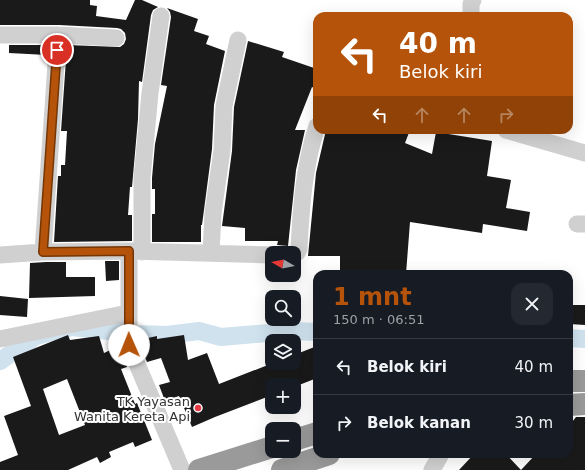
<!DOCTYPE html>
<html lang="id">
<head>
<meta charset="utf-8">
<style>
  :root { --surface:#171b24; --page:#242831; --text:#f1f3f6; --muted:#9ea1a6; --line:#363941; --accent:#b45309 }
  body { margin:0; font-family:"DejaVu Sans",sans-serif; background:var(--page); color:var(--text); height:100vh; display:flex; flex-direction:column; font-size:15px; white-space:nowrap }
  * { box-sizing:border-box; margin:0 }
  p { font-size:13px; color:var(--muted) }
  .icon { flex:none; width:22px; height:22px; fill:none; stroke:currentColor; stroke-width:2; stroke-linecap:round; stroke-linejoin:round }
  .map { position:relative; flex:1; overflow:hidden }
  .drawer { position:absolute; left:313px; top:270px; width:260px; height:188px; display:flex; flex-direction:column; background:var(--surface); border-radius:12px; box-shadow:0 4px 16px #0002 }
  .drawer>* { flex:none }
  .top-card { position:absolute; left:313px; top:12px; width:260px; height:122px; border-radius:12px; box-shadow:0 4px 16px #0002; background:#b45309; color:#fff; overflow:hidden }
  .needle { width:26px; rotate:279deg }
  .fabs { position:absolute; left:265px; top:246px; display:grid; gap:8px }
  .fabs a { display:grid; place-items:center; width:36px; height:36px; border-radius:8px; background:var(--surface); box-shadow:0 4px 16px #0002; font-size:20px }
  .pin { position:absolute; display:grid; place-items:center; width:34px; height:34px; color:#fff; margin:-17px; border:2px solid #fff; border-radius:50%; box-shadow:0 1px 4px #0007 }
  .me { position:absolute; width:44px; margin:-22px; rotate:359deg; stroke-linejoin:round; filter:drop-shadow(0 0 3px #0008) }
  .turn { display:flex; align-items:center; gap:14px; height:84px; padding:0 20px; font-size:18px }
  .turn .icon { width:52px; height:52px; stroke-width:2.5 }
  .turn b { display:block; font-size:28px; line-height:34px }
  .lanes { display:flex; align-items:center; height:38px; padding:0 20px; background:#0003; justify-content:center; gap:20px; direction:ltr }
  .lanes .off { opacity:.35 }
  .round { display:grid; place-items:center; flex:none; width:42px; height:42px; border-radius:12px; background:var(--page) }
  .headline { display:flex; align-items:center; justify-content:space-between; height:68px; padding:0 20px }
  h1 { font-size:24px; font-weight:800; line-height:30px; color:var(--accent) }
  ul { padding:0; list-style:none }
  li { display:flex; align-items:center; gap:12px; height:56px; padding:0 20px; border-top:1px solid var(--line) }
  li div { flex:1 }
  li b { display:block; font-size:15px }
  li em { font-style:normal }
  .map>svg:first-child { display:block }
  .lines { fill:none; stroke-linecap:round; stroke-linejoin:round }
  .canal { stroke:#cfe2ee; stroke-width:18 }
  .building { fill:#1a1a1a; fill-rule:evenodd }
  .minor { stroke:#d0d0d0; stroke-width:17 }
  .highway { stroke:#9a9a9a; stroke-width:22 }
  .route-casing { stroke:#753606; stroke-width:10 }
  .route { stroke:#b45309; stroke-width:7 }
  .poi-dot { fill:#e63946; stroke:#fff; stroke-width:1.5 }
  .labels { text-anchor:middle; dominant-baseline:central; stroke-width:4; stroke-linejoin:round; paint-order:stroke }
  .poi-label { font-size:13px; fill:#333; stroke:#fff; text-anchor:end }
</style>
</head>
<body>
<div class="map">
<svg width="585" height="470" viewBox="0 0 585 470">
  <rect width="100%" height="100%" fill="#fff"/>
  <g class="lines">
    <path class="canal" d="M 569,338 L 585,339
      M 0,361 L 36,336 L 72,327 L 136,334 L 167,335 L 199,331 L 221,337 L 293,331 L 317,332"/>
  </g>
  <path class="building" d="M 0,0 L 90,0 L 90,5 L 97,6 L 96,16 L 126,20 L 135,0 L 142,0 L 158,7 L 153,10 L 151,15 L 142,82 L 139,81 L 138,119 L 132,187 L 130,187 L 128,215 L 132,215 L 132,241 L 54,242 L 58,176 L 61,176 L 61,165 L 65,165 L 67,131 L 61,131 L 67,45 L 120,47 L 124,44 L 126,39 L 125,33 L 121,29 L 117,28 L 59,25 L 0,25 Z
    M 167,8 L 198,19 L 194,31 L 209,36 L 206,44 L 225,51 L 214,105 L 212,149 L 202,225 L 201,225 L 201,242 L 152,242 L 152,214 L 155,214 L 155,189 L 152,189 L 152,178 L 155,144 L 167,86 L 161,85 L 171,17 L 170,12 Z
    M 248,41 L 284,52 L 282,57 L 317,69 L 317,78 L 314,88 L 312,87 L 295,130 L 305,130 L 296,170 L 288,246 L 277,245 L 278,241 L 245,241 L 245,228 L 222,226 L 232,151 L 234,107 Z
    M 9,45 L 47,45 L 47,55 L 9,53 Z
    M 326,130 L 410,130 L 405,143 L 432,154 L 436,132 L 492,141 L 487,176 L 511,180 L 506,208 L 530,212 L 527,231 L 483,224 L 482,233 L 410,222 L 406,274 L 340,274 L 340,256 L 308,256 L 316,173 Z
    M 105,261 L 119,261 L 119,280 L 106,281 Z
    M 46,262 L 66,262 L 66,277 L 95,277 L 95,296 L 29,298 L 30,263 Z
    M 0,296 L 28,299 L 27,317 L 0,315 Z
    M 569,305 L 585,305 L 585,325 L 569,324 Z
    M 68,335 L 70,340 L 99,336 L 104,353 L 119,346 L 127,367 L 121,369 L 135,404 L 137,403 L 152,440 L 135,447 L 133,442 L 109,452 L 111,457 L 100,463 L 97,457 L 68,470 L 0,470 L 0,462 L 18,455 L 4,416 L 31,406 L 13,357 ZM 67,379 L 85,425 L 59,435 L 43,389 Z
    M 184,335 L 188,360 L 207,353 L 219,384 L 273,363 L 294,363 L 294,355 L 317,346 L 317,378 L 294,387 L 294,385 L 272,385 L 272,395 L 215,417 L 192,427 L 179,396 L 165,401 L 159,385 L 170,382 L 161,358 L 147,362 L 139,343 L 139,340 L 157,336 L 157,339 Z
    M 576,417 L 585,417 L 585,470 L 459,470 L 474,454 L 506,454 L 521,470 L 536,454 L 569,454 L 569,426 Z"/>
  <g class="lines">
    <path class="minor" d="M 471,16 L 471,4 L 473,0
      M 0,35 L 58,35 L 116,38
      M 506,130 L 585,153
      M 577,224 L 585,224
      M 129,251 L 129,345 L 182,470
      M 43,252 L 58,35
      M 142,252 L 142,178 L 150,93 L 161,16
      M 211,253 L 213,213 L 222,150 L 224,106 L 238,40
      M 294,254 L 297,253 L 299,249 C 301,207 304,166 317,126
      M 0,255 L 43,252 L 129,251 L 272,255
      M 0,339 L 128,313
      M 432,470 L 441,454"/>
    <path class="highway" d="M 569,381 L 585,381
      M 569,405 L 585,404
      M 294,440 L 317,433
      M 199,470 L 272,447
      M 282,470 L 329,454"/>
  </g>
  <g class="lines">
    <g class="route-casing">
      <path id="route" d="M 57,50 L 43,252 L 129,251 L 129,345"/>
    </g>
    <use href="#route" class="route"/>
  </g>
  <circle class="poi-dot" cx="198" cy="408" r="4"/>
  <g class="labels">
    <g class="poi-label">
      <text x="190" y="401">TK Yayasan<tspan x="190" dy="15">Wanita Kereta Api</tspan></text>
    </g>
  </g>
</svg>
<div class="fabs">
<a><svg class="needle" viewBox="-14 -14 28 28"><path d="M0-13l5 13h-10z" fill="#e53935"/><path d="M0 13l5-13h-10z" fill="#9ea1a6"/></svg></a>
<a><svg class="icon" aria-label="search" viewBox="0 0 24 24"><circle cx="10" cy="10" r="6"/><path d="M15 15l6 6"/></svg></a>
<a><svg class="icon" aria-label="layers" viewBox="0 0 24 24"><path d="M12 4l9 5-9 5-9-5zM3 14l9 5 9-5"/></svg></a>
<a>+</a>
<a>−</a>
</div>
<div class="pin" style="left:57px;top:50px;background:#d93025"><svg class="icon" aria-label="arrive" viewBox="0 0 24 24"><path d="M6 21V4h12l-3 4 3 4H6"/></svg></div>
<svg class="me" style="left:129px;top:345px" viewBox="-20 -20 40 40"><circle r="19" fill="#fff"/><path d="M0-13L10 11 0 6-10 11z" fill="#b45309"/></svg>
<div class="top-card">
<div class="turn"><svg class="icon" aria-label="left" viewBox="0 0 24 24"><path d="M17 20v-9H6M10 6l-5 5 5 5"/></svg><div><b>40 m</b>Belok kiri</div></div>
<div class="lanes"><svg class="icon" aria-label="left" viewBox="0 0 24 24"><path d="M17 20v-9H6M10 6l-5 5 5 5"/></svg><svg class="icon off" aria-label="ahead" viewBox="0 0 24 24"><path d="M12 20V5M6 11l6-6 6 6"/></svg><svg class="icon off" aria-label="ahead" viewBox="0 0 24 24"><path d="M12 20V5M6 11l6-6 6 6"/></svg><svg class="icon off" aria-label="right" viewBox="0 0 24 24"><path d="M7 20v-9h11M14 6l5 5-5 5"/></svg></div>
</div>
<section class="drawer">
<div class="headline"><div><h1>1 mnt</h1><p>150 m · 06:51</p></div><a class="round"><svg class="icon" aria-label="close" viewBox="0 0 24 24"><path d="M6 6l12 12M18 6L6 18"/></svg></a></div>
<ul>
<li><svg class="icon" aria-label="left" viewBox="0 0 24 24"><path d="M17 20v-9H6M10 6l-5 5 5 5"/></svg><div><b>Belok kiri</b></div><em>40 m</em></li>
<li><svg class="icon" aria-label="right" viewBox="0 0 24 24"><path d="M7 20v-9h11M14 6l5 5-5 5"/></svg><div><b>Belok kanan</b></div><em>30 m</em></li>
</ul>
</section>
</div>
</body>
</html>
